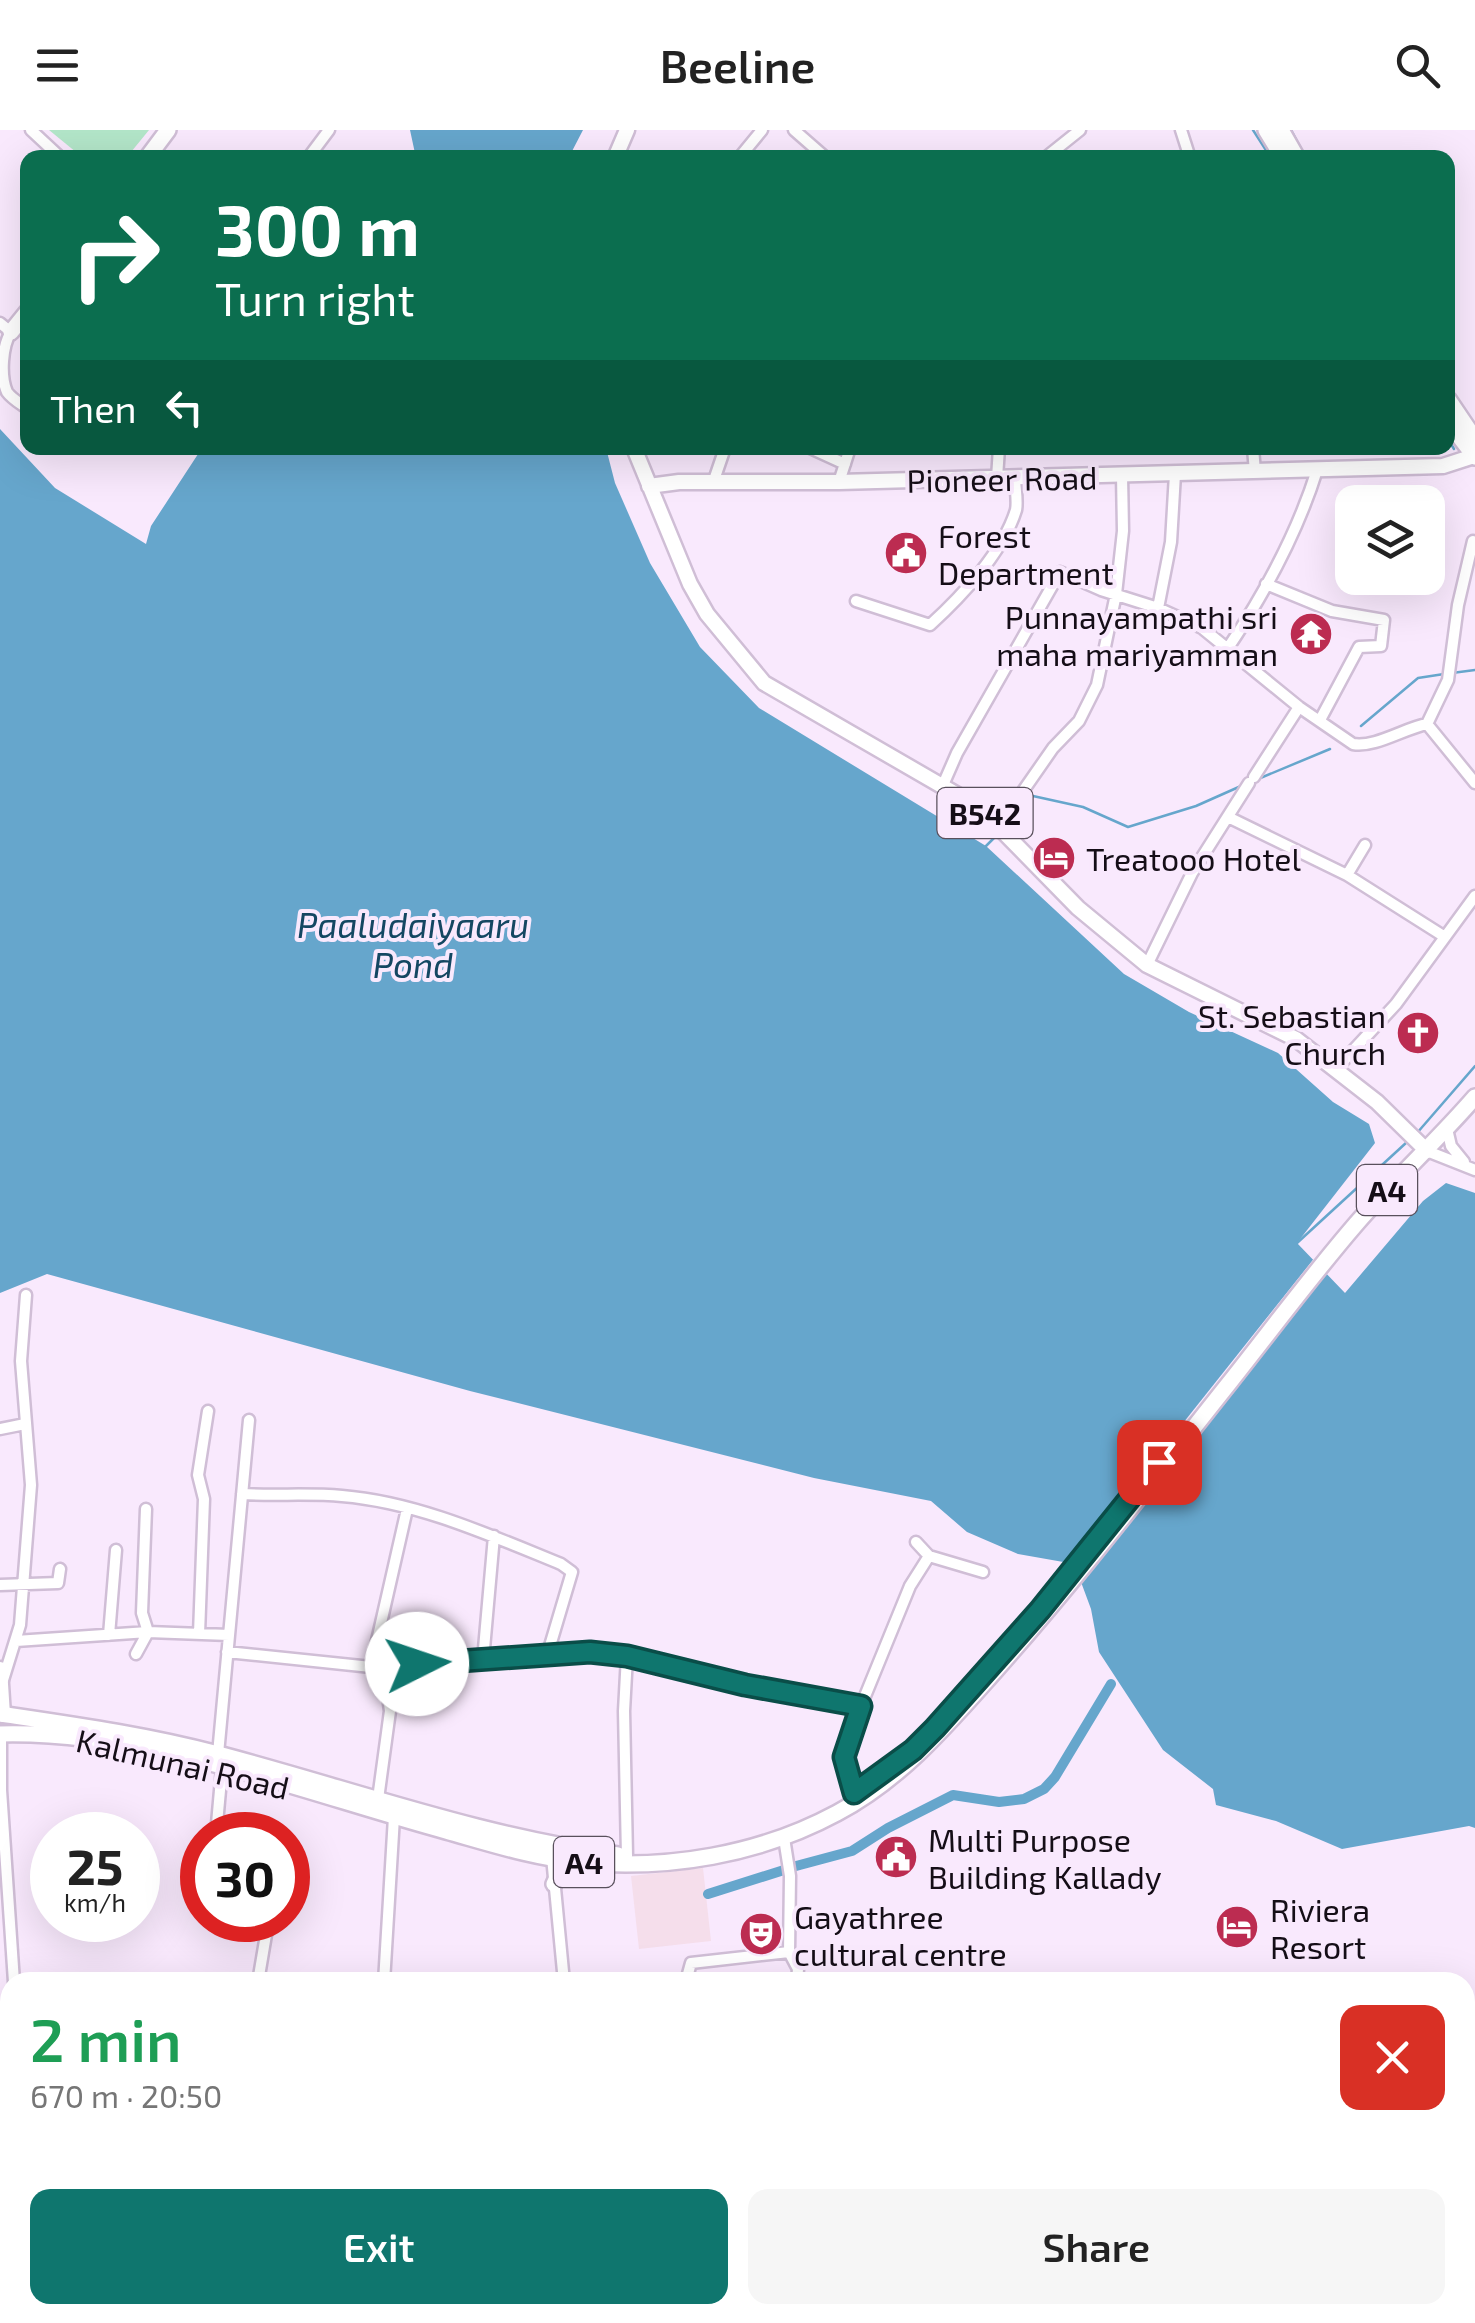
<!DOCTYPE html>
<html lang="en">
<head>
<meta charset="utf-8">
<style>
  :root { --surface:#fff; --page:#f6f6f6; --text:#222; --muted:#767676; --accent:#0f766e }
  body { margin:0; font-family:"Exo 2",sans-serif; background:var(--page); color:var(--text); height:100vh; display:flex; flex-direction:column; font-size:38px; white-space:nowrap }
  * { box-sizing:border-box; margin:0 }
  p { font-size:32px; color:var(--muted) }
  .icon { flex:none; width:55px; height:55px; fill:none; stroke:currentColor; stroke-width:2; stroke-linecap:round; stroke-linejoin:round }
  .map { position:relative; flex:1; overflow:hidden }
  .drawer { position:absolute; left:0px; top:1842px; width:1475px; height:352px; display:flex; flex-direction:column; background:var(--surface); border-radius:30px 30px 0 0; box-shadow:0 10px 40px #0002 }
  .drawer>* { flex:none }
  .guide { position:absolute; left:20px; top:20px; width:1435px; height:305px; border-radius:20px; box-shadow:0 10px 40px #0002; background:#0b6e4f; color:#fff; overflow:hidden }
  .controls { position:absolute; left:1335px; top:355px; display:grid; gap:20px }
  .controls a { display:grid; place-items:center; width:110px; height:110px; border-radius:20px; background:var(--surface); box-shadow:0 10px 40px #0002; font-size:50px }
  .speed { position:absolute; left:30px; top:1682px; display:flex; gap:20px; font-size:50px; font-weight:700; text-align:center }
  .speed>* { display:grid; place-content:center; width:130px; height:130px; border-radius:50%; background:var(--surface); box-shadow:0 10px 40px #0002; line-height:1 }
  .speed small { font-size:25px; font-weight:400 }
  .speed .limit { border:15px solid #d22; background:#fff; color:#111 }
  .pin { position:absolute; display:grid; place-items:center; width:85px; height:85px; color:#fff; margin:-42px; border-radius:20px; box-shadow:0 5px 15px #0006 }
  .me { position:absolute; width:110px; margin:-55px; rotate:86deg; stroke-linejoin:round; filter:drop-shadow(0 0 8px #0008) }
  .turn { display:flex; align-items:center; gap:35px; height:210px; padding:0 30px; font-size:45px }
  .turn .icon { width:130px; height:130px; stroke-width:2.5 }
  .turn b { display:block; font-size:70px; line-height:85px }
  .then { display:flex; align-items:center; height:95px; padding:0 30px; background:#0003; gap:20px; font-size:38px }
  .round { display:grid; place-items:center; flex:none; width:105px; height:105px; border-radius:20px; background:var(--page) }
  .head { display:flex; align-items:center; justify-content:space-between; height:170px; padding:0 30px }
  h1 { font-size:60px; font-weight:600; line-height:75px; color:#1e9e55 }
  .action { display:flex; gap:20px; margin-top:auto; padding:20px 30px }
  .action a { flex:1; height:115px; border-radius:20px; background:var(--accent); color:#fff; font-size:40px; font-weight:600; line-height:115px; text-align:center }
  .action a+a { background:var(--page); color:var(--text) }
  header { display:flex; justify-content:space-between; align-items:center; height:130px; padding:0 30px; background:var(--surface); font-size:45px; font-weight:600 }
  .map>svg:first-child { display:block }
  .commercial { fill:#f5deeb }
  .green { fill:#b3e6c9 }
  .water { fill:#66a6cc }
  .pier { fill:#f9e9fd }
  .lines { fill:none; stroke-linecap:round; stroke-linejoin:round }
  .stream { stroke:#66a6cc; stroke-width:2.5 }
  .canal { stroke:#66a6cc; stroke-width:10 }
  .minor-casing { stroke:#d0bed6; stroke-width:15 }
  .major-casing { stroke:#d0bed6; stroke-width:19 }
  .highway-casing { stroke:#d0bed6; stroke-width:20 }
  .minor { stroke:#fff; stroke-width:10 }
  .major { stroke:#fff; stroke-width:14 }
  .highway { stroke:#fff; stroke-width:15 }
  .route-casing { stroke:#0a4d48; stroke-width:25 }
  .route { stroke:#0f766e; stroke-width:18 }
  .labels { text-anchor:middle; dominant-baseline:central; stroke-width:8; stroke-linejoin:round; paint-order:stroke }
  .shield { fill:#f9e9fd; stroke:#59505c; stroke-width:2.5 }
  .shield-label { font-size:30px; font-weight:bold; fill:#150e17 }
  .street-label { font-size:32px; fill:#150e17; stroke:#f9e9fd }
  .poi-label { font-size:32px; fill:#150e17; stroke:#f9e9fd; text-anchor:start }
  .water-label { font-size:35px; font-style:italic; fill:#144762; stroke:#f9e9fd }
</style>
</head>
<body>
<header><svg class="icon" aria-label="menu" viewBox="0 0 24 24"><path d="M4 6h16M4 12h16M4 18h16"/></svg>Beeline<svg class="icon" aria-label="search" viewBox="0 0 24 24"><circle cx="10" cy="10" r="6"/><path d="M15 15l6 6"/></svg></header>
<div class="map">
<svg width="1475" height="2193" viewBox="0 0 1475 2193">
  <rect width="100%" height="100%" fill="#f9e9fd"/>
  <path class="commercial" d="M 703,1738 L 711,1811 L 639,1819 L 631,1746 Z"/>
  <path class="green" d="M 49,0 L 149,0 L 127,27 L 82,27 Z"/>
  <path class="water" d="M 410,0 L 583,0 L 569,27 L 416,28 Z
    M 0,299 L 55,358 L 146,414 L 151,396 L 202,318 L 606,318 L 615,353 L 650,433 L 700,517 L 759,578 L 986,716 L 1124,844 L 1189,882 L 1278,923 L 1333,972 L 1369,994 L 1375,1013 L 1297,1113 L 1345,1163 L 1423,1071 L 1446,1053 L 1475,1063 L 1475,1698 L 1469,1696 L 1342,1719 L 1276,1691 L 1216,1675 L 1213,1659 L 1163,1620 L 1099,1522 L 1091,1479 L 1081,1452 L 1069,1433 L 1018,1424 L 967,1402 L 931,1371 L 814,1348 L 470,1261 L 47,1144 L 0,1163 Z"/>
  <path class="pier" d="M 1316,1126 L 1329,1139 L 1077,1455 L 1067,1439 Z"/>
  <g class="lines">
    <path class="stream" d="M 1253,0 L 1271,28
      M 1291,0 L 1306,28
      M 1448,309 L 1454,319
      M 1452,543 L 1475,540
      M 1361,596 L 1418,548 L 1444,544
      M 1258,649 L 1330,619
      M 1005,696 L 1033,666 L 1083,677 L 1128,697 L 1196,676 L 1241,656
      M 986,716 L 997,705
      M 1417,1003 L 1475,936
      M 1297,1113 L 1407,1012"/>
    <path class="canal" d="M 796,1736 L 852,1721 L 888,1698 L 953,1665 L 999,1672 L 1024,1669 L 1044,1659 L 1055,1647 L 1111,1554
      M 708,1764 L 784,1740"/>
    <g class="minor-casing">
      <path id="minor" d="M 31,0 L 61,28
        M 794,0 L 826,28
        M 1181,0 L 1190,28
        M 308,28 L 329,0
        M 739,28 L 762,0
        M 1045,28 L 1080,0
        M 0,193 L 11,202 C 2,216 0,246 7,262 C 12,269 21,274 28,279
        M 810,318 L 845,334
        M 1253,318 L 1255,342
        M 997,348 L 999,318
        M 839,352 L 850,318
        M 713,353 L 725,318
        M 1266,454 L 1332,481 L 1384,490 L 1381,516 L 1359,517 L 1320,590
        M 856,471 L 930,495 C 962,466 1003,422 1016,380 C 1018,371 1015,357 1015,348
        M 1158,478 L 1171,412 L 1175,344
        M 1226,521 C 1263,466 1297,404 1317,340
        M 1427,594 L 1448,550 L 1458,475 L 1473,411
        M 1254,647 L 1299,577
        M 943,655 L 957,623 L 1060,442 L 1101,460 L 1158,478 L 1202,498 L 1299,577 L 1353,614 C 1375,618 1405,598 1427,594 L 1475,653
        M 1228,687 L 1347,745 L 1445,807
        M 998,697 L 1053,618 L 1079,591 L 1097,555 L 1116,464 L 1123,401 L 1122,345
        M 1347,745 L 1365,715
        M 1147,835 L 1192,743 L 1249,653
        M 1336,939 L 1396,874 L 1475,766
        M 1447,999 L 1451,1016 L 1464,1032
        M 1427,1021 L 1475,1040
        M 0,1299 L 25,1294
        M 242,1364 C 275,1366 309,1363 342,1366 C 417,1372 492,1406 561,1434 L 572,1442 L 547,1526
        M 929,1426 L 983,1442
        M 0,1455 L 58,1453 L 60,1439
        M 199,1504 L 204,1369 L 198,1345 L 208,1281
        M 109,1505 L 116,1420
        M 16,1511 L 148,1502 L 229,1505
        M 227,1522 L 371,1537 L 590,1523 L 627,1526 L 745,1555 L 861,1576 L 844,1627 L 844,1636 L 854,1663
        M 136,1524 L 148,1502 L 142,1483 L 146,1379
        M 627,1526 L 624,1581 L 627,1726
        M 483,1530 L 494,1406
        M 371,1537 L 407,1379
        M 3,1550 L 20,1495 L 31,1355 L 21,1231 L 26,1165
        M 861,1576 L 910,1456 L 929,1426 L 916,1412
        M 1,1604 L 1,1660 L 14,1852
        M 218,1624 L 249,1290
        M 378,1669 L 390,1581 L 384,1536
        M 216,1705 L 222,1638
        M 784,1708 L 790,1746 L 789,1822 L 798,1839 L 797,1852
        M 552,1727 L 564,1852
        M 245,1790 L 268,1793 L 258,1852
        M 384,1852 L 394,1687
        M 681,1852 L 686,1851 L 691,1833 L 789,1822
        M 0,1899 L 10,1897
        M 1465,1920 L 1475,1922
        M 0,2002 L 10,2001
        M 0,2161 L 10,2161
        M 46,2185 L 47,2193
        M 1009,2185 L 1016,2193
        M 1192,2185 L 1258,2193
        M 1430,2185 L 1431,2193
        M 323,2193 L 331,2185
        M 430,2193 L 431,2185
        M 570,2193 L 570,2185
        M 751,2193 L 752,2185
        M 1086,2193 L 1086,2185"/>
    </g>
    <g class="major-casing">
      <path id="major" d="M 615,28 L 627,0
        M 634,318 L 690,454 L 707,484 L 764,553 L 980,678 L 1078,778 L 1147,835 L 1296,909 L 1377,972 L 1427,1021
        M 649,356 L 679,352 L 839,352 L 1443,336 L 1474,326
        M 0,1539 L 3,1585"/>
    </g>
    <g class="highway-casing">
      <path id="highway" d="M 1266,0 L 1283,28
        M 1281,0 L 1297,28
        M 147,28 L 168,0
        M 11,202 L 28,181
        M 1448,269 L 1475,309
        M 1448,292 L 1475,327
        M 0,1584 C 74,1595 146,1605 218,1624 C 351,1659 482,1707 618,1725
        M 0,1604 C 146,1600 306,1663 446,1701 C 489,1713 535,1728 580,1732 C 668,1740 759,1725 837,1683 C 901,1649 946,1596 993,1543 C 1076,1450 1152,1350 1230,1252 C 1272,1199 1312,1145 1356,1094 C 1394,1050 1437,1011 1475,967
        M 554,1754 L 563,1735 L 576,1732"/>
    </g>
    <use href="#minor" class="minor"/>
    <use href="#major" class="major"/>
    <use href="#highway" class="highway"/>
  </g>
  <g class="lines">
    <g class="route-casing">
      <path id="route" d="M 417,1534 L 590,1522 L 627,1526 L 745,1555 L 861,1576 L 844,1627 L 854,1663 L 913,1620 L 935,1598 L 1040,1480 L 1159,1332"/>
    </g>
    <use href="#route" class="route"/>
  </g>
  <defs>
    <g id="civic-disc" transform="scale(2.25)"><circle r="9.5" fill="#bc2c51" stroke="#f9e9fd"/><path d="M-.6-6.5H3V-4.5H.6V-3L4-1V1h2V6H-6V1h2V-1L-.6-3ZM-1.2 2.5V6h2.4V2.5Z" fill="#fff"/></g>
    <g id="temple-disc" transform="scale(2.25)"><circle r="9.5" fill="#bc2c51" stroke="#f9e9fd"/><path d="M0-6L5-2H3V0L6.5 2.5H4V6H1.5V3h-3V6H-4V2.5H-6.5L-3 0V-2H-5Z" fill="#fff"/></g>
    <g id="hotel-disc" transform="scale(2.25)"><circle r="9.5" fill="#bc2c51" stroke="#f9e9fd"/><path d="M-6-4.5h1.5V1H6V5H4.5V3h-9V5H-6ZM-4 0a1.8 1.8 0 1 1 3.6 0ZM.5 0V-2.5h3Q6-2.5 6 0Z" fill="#fff"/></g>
    <g id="church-disc" transform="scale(2.25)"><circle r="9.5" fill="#bc2c51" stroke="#f9e9fd"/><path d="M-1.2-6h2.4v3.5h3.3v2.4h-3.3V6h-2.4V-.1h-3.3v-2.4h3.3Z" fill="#fff"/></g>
    <g id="theatre-disc" transform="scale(2.25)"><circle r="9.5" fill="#bc2c51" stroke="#f9e9fd"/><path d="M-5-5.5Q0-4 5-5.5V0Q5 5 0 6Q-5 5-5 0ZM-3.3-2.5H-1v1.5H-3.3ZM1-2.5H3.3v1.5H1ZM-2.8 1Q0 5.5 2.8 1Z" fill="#fff"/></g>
  </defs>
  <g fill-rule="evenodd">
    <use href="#civic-disc" x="906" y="423"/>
    <use href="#temple-disc" x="1311" y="504"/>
    <use href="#hotel-disc" x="1054" y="728"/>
    <use href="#church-disc" x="1418" y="903"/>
    <use href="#civic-disc" x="896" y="1727"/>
    <use href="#hotel-disc" x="1237" y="1797"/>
    <use href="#theatre-disc" x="761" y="1804"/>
  </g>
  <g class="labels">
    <g class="shield">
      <rect x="937.5" y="658" width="95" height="50" rx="8"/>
      <rect x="1357" y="1035" width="60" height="50" rx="8"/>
      <rect x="554" y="1707" width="60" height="50" rx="8"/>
    </g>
    <g class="shield-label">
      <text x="985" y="683">B542</text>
      <text x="1387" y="1060">A4</text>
      <text x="584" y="1732">A4</text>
    </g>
    <g class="street-label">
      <text transform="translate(1002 348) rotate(-1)">Pioneer Road</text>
      <text transform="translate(183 1633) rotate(13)">Kalmunai Road</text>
    </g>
    <g class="poi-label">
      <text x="938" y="405">Forest<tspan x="938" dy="37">Department</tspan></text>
      <text x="1278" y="486" text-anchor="end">Punnayampathi sri<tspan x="1278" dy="37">maha mariyamman</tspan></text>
      <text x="1086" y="728">Treatooo Hotel</text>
      <text x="1386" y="885" text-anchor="end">St. Sebastian<tspan x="1386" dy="37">Church</tspan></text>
      <text x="928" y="1709">Multi Purpose<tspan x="928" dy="37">Building Kallady</tspan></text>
      <text x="1270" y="1779">Riviera<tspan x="1270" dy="37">Resort</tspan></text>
      <text x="794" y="1786">Gayathree<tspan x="794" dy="37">cultural centre</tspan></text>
    </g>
    <g class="water-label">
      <text x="413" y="794">Paaludaiyaaru<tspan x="413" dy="40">Pond</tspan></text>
    </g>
  </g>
</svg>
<div class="controls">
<a><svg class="icon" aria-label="layers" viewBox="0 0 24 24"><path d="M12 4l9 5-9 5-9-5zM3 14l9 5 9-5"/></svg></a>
</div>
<div class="speed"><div>25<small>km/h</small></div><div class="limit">30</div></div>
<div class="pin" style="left:1159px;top:1332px;background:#d93025"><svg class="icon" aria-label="arrive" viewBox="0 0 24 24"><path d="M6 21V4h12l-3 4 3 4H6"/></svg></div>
<svg class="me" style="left:417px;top:1534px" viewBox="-20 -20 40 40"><circle r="19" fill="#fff"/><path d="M0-13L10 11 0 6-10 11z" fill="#0f766e"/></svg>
<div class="guide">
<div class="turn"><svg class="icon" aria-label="right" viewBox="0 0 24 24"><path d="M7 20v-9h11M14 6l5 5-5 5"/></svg><div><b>300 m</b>Turn right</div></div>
<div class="then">Then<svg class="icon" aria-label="left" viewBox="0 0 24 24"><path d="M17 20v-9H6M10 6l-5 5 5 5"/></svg></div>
</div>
<section class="drawer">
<div class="head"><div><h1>2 min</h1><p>670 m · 20:50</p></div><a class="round" style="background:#d93025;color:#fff"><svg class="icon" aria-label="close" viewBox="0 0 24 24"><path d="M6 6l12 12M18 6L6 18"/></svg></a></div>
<div class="action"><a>Exit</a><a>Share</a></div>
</section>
</div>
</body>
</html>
